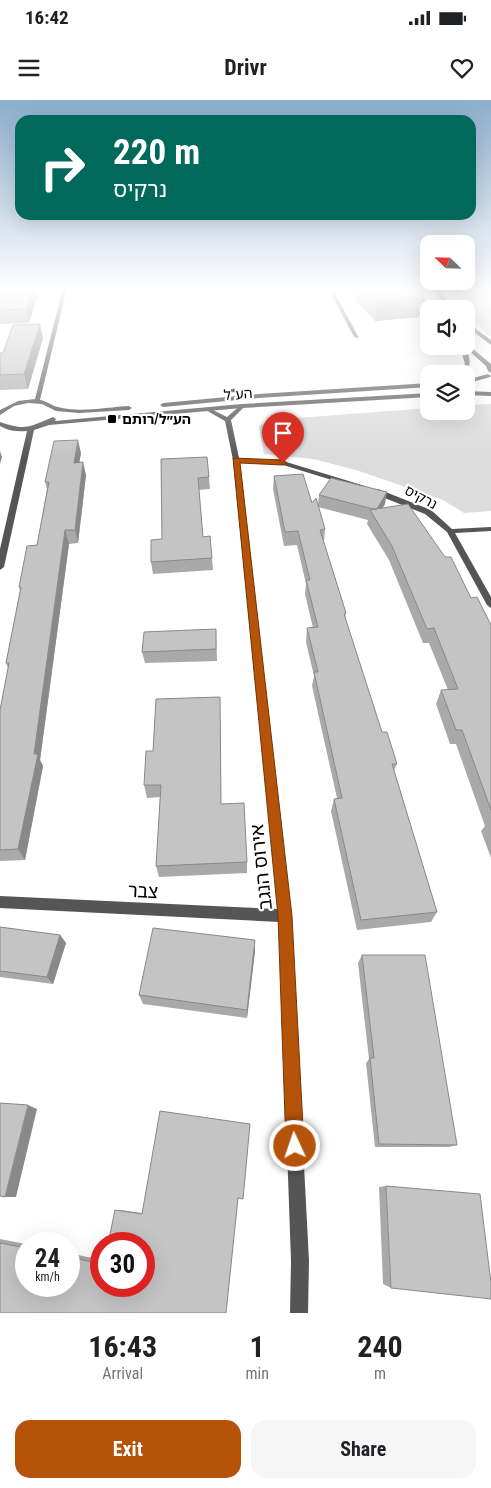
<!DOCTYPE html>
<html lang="en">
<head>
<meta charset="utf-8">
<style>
  :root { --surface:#fff; --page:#f6f6f6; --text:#202124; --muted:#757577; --accent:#b45309 }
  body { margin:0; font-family:"Roboto Condensed","Noto Sans Hebrew",sans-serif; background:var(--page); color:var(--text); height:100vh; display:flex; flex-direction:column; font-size:19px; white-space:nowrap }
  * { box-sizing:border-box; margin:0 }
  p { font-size:16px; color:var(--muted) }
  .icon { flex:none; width:28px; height:28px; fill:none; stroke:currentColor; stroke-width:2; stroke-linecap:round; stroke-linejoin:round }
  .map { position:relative; height:1213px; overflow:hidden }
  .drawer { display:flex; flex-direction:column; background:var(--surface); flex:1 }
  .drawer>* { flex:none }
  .guide { position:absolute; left:15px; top:15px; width:461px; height:105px; border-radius:15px; box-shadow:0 5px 20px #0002; background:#00695c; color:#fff; overflow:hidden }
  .needle { width:32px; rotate:293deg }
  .buttons { position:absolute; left:420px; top:135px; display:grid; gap:10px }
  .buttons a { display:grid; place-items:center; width:55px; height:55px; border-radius:10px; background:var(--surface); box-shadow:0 5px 20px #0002; font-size:25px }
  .speed { position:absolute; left:15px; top:1132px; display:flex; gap:10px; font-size:25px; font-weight:700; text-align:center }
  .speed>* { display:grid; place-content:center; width:65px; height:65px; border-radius:50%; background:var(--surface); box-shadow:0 5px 20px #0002; line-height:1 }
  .speed small { font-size:12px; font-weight:400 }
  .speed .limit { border:8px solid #d22; background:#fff; color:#111 }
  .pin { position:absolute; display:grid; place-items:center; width:42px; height:42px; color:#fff; margin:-51px -21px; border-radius:50% 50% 50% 0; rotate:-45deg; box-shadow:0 0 5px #0007 }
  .pin .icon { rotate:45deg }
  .me { position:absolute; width:55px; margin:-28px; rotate:357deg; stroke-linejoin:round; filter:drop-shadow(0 0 4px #0008) }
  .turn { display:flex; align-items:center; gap:18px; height:105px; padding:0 15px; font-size:22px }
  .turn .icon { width:65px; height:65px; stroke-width:2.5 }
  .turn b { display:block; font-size:35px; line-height:42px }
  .eta { display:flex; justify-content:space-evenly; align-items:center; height:85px; text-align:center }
  .eta b { font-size:30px; font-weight:700; line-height:35px }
  .action { display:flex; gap:10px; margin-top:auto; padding:10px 15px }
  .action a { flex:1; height:58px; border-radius:15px; background:var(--accent); color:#fff; font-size:20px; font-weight:700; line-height:58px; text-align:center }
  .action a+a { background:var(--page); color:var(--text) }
  .status { display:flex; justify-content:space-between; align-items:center; height:35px; padding:0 25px; background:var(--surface); direction:ltr }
  .status svg { height:14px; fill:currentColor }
  header { display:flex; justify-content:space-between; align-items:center; height:65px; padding:0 15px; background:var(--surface); font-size:22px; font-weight:700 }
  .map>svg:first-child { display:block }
  .green { fill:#dcdcdc }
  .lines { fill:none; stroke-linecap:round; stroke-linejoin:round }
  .minor { fill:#555; fill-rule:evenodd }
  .tertiary { fill:#555; fill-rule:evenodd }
  .wall { fill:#a9a9a9 }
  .shaded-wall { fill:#898989 }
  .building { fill:#c4c4c4; stroke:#898989 }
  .route { fill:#b45309; stroke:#753606 }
  .poi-dot { fill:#000; stroke:#fff; stroke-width:2 }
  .labels { text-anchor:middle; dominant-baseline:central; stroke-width:4.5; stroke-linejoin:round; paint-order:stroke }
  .far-street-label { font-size:14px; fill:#000; stroke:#fff }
  .far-poi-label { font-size:14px; font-weight:bold; fill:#000; stroke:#fff; text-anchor:start }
  .near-street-label { font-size:19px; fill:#000; stroke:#fff }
</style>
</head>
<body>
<div class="status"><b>16:42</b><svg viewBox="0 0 49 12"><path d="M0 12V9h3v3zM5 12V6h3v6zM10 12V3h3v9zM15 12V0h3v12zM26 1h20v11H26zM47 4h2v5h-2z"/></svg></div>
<header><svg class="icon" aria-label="menu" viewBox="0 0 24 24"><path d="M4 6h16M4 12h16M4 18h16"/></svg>Drivr<svg class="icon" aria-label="heart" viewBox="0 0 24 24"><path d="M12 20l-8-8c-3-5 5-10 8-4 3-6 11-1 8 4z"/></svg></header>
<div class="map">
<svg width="491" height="1213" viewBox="0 0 491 1213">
  <rect width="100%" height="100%" fill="#fff"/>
  <path class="green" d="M 448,188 L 491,188 L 491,237 L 486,234 Z
    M 491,304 L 491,411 L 464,413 L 443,400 L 356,370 L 313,359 L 264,354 L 259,326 L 270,320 L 429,308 L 429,311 L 466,311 L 466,305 Z"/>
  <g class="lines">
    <path class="minor" d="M 328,188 L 332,188 L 359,238 L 354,237 Z
      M 242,304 L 245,306 L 231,320 L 239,358 L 283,361 L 365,386 L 358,388 L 283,365 L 240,362 L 291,816 L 309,1161 L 308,1213 L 290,1213 L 291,1161 L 279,822 L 0,808 L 0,796 L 278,809 L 233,360 L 225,321 L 204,309 L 209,308 L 227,317 Z
      M 372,389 L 378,389 L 431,410 L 452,429 L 491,427 L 491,431 L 455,433 L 491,497 L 491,508 L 487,505 L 447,432 L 425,414 L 372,393 Z"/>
    <path class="tertiary" d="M 63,188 L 67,188 L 40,300 C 47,301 52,306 58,307 C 78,313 109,307 129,306 L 132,308 L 129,310 L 79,313 L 56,311 L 42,304 L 28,303 L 14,306 L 0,315 L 0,310 L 18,301 L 35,299 Z
      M 412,188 L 416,188 L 432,209 L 428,210 Z
      M 433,188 L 437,188 L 454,209 L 449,209 Z
      M 466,222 L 491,240 L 491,245 L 466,226 Z
      M 466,243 L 491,264 L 491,273 L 488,271 L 486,266 L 466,248 C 470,258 472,265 465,274 L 459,274 L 465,264 L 460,246 L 466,246 Z
      M 488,274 L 491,276 L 490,277 L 466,284 L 466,280 Z
      M 429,283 L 429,287 L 258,298 L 163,307 L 160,305 L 163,303 L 258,294 Z
      M 466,291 L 491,292 L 491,296 L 466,295 Z
      M 429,293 L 429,297 L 242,308 L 49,325 L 34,330 L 4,467 L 0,470 L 0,449 L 27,331 C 18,332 9,331 0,326 L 0,322 C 26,331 29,327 53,317 L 56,319 L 55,321 L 242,304 Z"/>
  </g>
  <path class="wall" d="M 0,188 L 40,188 L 29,223 L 0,224 Z
    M 350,188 L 417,188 L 424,195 L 419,217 L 375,221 L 355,200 L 356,195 Z
    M 43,238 L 28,289 L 0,290 L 0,253 L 3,253 Z
    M 81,353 L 79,362 L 86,375 L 78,443 L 69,444 L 40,660 L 43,666 L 25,760 L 0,761 L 0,610 L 8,568 L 6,563 L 20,491 L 19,487 L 37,445 L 47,389 L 45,382 Z
    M 161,359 L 209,377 L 210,389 L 199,390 L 203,437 L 212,458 L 213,470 L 153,474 L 151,462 L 162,439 Z
    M 274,376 L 312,403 L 318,405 L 319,395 L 385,404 L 382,408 L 471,498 L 491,525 L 491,758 L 481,731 L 485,726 L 456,644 L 450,644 L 436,604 L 441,590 L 448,590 L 429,543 L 423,543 L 389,460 L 367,424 L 368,420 L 318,407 L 325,429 L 324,442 L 346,513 L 345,518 L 382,632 L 397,664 L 394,670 L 437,812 L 431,822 L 357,830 L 331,711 L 334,699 L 337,698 L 312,586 L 314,576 L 306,542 L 307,528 L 313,528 L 305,494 L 306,484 L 297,445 L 284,446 L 273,389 Z
    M 216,529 L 217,561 L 145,563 L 142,552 Z
    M 220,597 L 221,704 L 247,762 L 247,773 L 159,777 L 156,766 L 160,697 L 147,698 L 144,685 L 153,651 Z
    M 0,827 L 60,835 L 66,843 L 53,884 L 0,877 Z
    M 255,851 L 247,918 L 143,904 L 139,895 Z
    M 362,855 L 457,1045 L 449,1047 L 375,1047 L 366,963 L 369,959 L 358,863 Z
    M 250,1024 L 243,1099 L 238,1098 L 226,1213 L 0,1213 L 0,1139 L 26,1144 L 26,1186 L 69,1186 L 69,1153 L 101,1160 L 101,1186 L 115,1110 L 121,1110 L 142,1113 Z
    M 386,1086 L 391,1188 L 383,1184 L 379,1087 Z"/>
  <path class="shaded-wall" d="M 33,188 L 40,188 L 29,223 L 26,209 Z
    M 424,195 L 419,217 L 375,221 L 378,199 Z
    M 40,224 L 43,238 L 28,289 L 24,274 Z
    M 78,340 L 81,353 L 77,376 L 74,363 Z
    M 0,351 L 2,357 L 0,364 Z
    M 83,362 L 86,375 L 78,443 L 75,430 Z
    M 387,392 L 385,404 L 376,419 L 376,410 Z
    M 65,430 L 69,444 L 40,660 L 43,666 L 25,760 L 18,749 L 34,654 Z
    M 60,835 L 66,843 L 53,884 L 47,877 Z
    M 255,840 L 255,851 L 247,918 L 247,910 Z
    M 28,1005 L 37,1009 L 16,1097 L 5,1097 Z"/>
  <path class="building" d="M 0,188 L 33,188 L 26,209 L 0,210 Z
    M 367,188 L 417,188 L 424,195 L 378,199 Z
    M 40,224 L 24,274 L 0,275 L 0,253 L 3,253 L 13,225 Z
    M 78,340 L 74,363 L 83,362 L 75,430 L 65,430 L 34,654 L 38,654 L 18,749 L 0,750 L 0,610 L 9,563 L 6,563 L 21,487 L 19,487 L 27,446 L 37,445 L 49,382 L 45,382 L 54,341 Z
    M 207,357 L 209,377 L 198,378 L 203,437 L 210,436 L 212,458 L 151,462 L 151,440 L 162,439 L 161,359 Z
    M 303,374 L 312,403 L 316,398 L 325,429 L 320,430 L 346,513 L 344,514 L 382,632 L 387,632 L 397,664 L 392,664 L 437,812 L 361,820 L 334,699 L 342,698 L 314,572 L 318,572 L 307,528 L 318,527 L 306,480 L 310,480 L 298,431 L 285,432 L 274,376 Z
    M 331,378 L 387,392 L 377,409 L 373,409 L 319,395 Z
    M 408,404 L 445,457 L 451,457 L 471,498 L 477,497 L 491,525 L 491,710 L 462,630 L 456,630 L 441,590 L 458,589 L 434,528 L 427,529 L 392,446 L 370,410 Z
    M 216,529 L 216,549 L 142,552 L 144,532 Z
    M 220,597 L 221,704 L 244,703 L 247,762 L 156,766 L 161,685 L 144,685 L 146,651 L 153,651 L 156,599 Z
    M 0,827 L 60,835 L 47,877 L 0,871 Z
    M 153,828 L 255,840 L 247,910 L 139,895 Z
    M 362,855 L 425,855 L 457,1045 L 379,1044 L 370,958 L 374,958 Z
    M 0,1003 L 28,1005 L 5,1097 L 0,1096 Z
    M 160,1011 L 250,1024 L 243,1099 L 238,1098 L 226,1213 L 0,1213 L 0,1143 L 26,1148 L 26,1186 L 69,1186 L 69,1157 L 101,1164 L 101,1186 L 144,1186 L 144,1144 L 108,1144 L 115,1110 L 142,1114 Z
    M 386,1086 L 480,1094 L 491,1183 L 491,1199 L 391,1188 Z"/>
  <linearGradient id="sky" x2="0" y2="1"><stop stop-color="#8cadcc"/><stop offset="0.53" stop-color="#fff"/><stop offset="1" stop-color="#fff" stop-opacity="0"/></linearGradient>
  <rect width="491" height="358" fill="url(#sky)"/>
  <path class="route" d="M 233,358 L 283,360 L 287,363 L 283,365 L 240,363 L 292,816 L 304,1046 L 301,1052 L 295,1055 L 289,1052 L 286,1046 L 278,816 Z"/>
  <rect class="poi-dot" x="107" y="314" width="10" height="10" rx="2.5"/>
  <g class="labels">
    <g class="far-street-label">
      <text transform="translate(238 294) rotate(-4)">הע"ל</text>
      <text transform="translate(421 397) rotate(28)">נרקיס</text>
    </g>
    <g class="far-poi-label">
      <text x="122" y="319">הע״ל/רותם</text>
    </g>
    <g class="near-street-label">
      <text transform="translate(261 767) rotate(-96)">אירוס הנגב</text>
      <text transform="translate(143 791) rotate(3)">צבר</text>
    </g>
  </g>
</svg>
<div class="buttons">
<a><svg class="needle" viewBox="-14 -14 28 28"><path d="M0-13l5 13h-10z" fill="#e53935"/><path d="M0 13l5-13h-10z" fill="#757577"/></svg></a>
<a><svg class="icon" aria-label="sound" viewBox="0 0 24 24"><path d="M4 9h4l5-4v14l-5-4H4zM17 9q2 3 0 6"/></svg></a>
<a><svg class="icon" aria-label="layers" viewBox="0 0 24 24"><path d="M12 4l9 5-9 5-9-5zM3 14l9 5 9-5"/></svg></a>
</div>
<div class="speed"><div>24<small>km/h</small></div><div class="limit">30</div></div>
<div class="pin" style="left:283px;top:363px;background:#d93025"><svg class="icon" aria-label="arrive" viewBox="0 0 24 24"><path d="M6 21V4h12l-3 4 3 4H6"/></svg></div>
<svg class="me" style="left:295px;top:1046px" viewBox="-20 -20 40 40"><circle r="17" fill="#b45309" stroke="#fff" stroke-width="3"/><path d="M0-11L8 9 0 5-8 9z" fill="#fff"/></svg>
<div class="guide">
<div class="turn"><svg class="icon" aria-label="right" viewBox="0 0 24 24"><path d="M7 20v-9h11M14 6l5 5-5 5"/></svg><div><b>220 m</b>נרקיס</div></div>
</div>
</div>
<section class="drawer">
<div class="eta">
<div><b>16:43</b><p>Arrival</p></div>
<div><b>1</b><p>min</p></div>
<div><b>240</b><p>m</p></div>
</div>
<div class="action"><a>Exit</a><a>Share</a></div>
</section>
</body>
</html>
